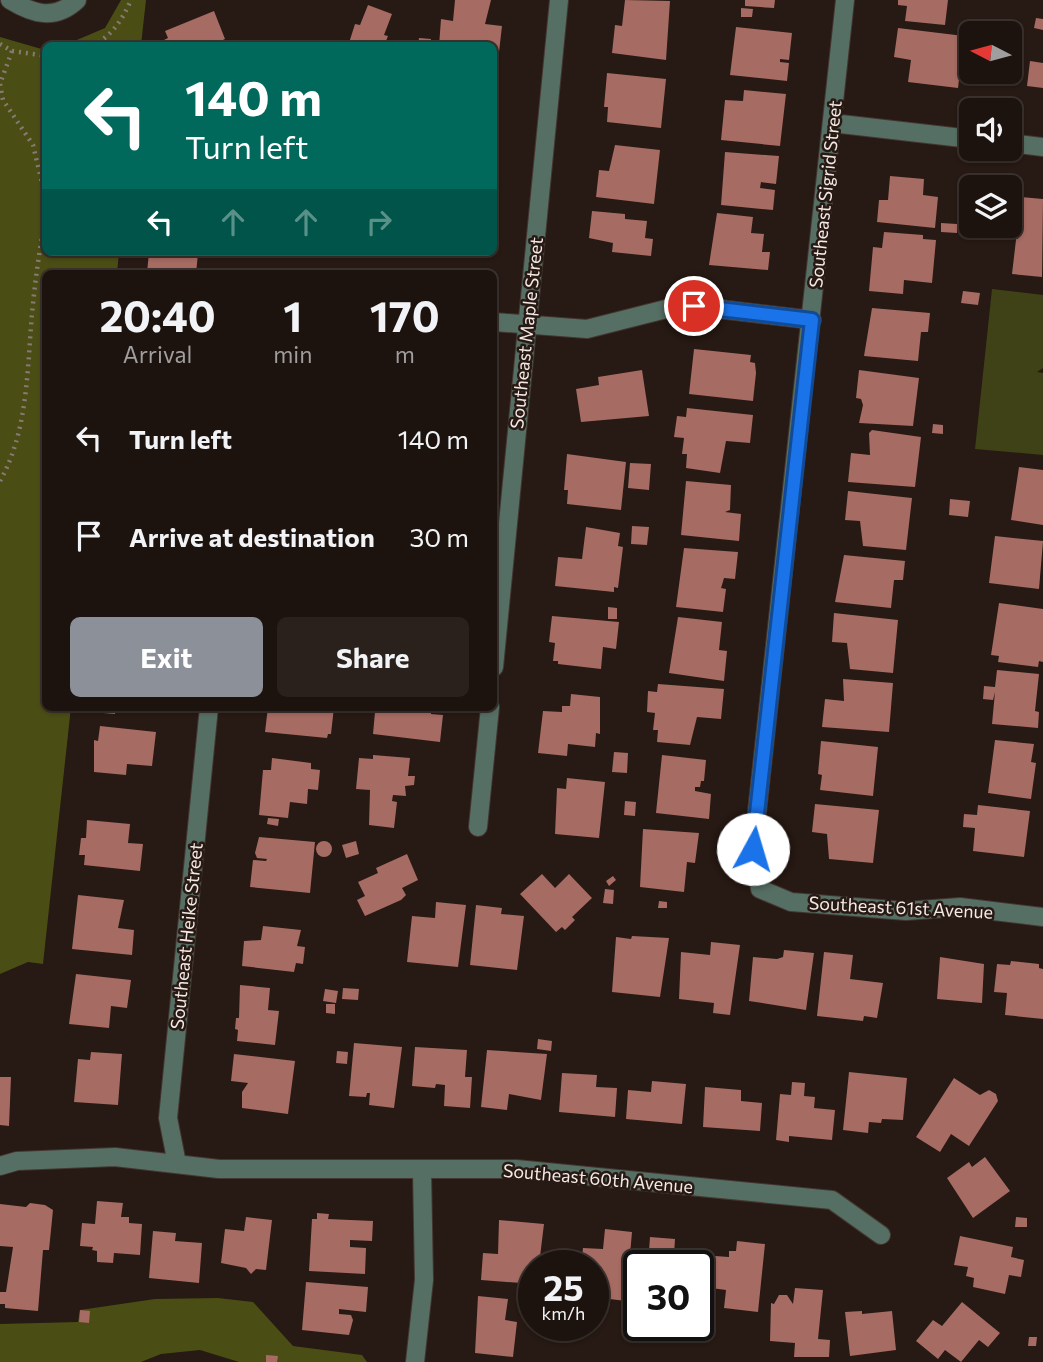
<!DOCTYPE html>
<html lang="en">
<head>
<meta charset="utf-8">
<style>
  :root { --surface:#1d130e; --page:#2a201c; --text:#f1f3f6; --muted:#a09e9e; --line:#3b322e; --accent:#8c9099 }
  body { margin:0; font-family:Commissioner,sans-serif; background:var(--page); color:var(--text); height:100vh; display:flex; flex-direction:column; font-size:26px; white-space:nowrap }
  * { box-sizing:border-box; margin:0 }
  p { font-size:23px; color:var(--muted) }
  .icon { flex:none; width:38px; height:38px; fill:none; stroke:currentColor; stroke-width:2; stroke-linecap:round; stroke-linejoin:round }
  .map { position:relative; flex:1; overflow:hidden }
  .side { position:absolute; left:42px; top:270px; width:455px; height:441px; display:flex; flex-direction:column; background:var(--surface); border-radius:10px; box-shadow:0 2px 5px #0004,0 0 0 2px var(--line) }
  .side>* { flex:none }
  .hud { position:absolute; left:42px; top:42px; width:455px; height:214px; border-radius:10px; box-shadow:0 2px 5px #0004,0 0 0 2px var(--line); background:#00695c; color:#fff; overflow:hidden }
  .needle { width:46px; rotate:276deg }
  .tools { position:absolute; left:959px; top:21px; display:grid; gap:14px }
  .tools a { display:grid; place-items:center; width:63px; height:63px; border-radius:10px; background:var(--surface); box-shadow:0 2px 5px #0004,0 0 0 2px var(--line); font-size:35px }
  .speed { position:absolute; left:518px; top:1250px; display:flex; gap:14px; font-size:35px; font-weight:700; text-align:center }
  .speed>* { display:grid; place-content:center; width:91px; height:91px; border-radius:50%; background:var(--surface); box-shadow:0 2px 5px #0004,0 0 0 2px var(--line); line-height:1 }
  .speed small { font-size:18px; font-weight:400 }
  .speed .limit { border:4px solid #111; border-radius:10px; background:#fff; color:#111 }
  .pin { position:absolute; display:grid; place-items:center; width:60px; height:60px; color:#fff; margin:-30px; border:4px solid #fff; border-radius:50%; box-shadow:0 2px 7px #0007 }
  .me { position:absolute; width:77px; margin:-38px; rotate:6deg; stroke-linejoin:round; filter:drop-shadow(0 0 5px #0008) }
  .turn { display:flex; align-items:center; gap:24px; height:147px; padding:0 28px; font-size:32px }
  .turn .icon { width:91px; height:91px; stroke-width:2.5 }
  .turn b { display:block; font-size:49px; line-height:60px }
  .lanes { display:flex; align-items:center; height:66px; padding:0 28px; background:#0003; justify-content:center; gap:35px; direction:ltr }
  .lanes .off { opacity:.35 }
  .eta { display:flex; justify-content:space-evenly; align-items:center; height:119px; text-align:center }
  .eta b { font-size:42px; font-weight:700; line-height:49px }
  .cta { display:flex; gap:14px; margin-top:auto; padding:14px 28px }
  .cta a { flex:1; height:80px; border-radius:10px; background:var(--accent); color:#fff; font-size:28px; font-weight:700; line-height:80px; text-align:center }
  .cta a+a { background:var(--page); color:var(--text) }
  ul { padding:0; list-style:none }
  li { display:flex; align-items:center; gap:21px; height:98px; padding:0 28px }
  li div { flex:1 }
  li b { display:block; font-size:26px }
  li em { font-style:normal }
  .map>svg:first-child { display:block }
  .green { fill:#3f4217 }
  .forest { fill:#4a4d14 }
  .building { fill:#a66b62 }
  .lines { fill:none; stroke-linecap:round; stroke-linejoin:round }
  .minor-casing { stroke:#443630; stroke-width:20 }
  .path { stroke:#877a75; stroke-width:4.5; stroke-dasharray:2 5; stroke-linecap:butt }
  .minor { stroke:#566f64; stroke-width:18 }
  .route-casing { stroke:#114b97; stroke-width:18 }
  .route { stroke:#1a73e8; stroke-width:12 }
  .labels { text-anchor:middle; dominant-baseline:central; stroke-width:5; stroke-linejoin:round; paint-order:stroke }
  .street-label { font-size:18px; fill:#f4e9e5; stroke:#271913 }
</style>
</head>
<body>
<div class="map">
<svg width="1043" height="1362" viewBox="0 0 1043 1362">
  <rect width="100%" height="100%" fill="#271913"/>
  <path class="green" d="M 992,289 L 1043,295 L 1043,368 L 1037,372 L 1043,373 L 1043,455 L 975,449 Z"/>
  <path class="forest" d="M 121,0 L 146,0 L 141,45 L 65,45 L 105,28 Z
    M 0,37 L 45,50 L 46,252 L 119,252 L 117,273 L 46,273 L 46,707 L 71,707 L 43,964 L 28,962 L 0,974 Z
    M 218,1298 L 253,1302 L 293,1346 L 362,1355 L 367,1362 L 239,1362 L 200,1350 L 161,1354 L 141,1362 L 0,1362 L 0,1324 L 78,1322 L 80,1310 L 155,1299 Z"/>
  <path class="building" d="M 455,0 L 491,0 L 485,24 L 502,26 L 499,52 L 494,52 L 494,46 L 439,46 L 441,19 L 453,21 Z
    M 625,0 L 670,1 L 666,60 L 612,53 L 615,25 L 622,26 Z
    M 745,0 L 775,0 L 774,8 L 745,6 Z
    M 898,0 L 948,0 L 945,25 L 905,21 L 907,6 L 898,5 Z
    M 368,5 L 392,14 L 384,35 L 388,36 L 384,46 L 348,46 L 355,24 L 360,25 Z
    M 741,8 L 753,9 L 752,17 L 741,17 Z
    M 214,11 L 225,39 L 210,46 L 166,46 L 164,40 L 168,38 L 165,31 Z
    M 1036,18 L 1043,19 L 1043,30 L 1034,28 Z
    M 736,27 L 792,33 L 789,60 L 780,59 L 780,62 L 789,63 L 787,81 L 730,75 Z
    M 898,28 L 964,36 L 960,61 L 969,62 L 967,80 L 959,80 L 958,88 L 908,82 L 911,60 L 894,57 Z
    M 419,38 L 431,39 L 430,46 L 418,46 Z
    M 1030,61 L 1043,63 L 1043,88 L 1027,86 Z
    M 607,73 L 666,79 L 661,128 L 607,122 L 608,107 L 604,107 Z
    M 744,90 L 786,94 L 780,146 L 721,140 L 725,100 L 743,101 Z
    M 615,145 L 660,150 L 654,204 L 596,197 L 599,170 L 609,171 Z
    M 725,152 L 779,156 L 776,184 L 761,182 L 760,188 L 775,190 L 773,210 L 721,205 Z
    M 890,176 L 924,179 L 923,195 L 938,197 L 935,228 L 877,222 L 879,200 L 888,200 Z
    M 1021,197 L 1043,199 L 1042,277 L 1012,274 Z
    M 961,207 L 971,207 L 971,226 L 991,226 L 990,237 L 959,235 Z
    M 592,211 L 625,214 L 625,219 L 647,221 L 645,238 L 653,239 L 651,256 L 612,252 L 613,243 L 589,238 Z
    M 717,213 L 753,217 L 751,233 L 764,234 L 762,252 L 770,252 L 768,270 L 709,265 Z
    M 941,223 L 957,224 L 957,233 L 941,232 Z
    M 884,232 L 923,235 L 923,239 L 936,240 L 932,283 L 904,280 L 903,294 L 869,291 L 873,247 L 882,248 Z
    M 149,252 L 198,254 L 196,273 L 147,273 Z
    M 963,291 L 980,293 L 978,305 L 961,303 Z
    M 872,308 L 930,313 L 928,332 L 921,332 L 918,361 L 864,356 Z
    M 694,349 L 751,355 L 750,362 L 755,363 L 756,373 L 753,401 L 689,394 Z
    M 642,370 L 649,416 L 581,422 L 576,389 L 599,385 L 598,377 Z
    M 859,370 L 919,378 L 913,426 L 859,423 L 863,405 L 861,399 L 856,398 Z
    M 687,408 L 753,415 L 750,443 L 726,441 L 720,473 L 686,468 L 687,454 L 682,454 L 684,438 L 674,437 L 677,416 L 686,417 Z
    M 933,424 L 943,425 L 943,434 L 932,433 Z
    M 872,430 L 921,437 L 915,487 L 848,482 L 851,453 L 870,455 L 869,433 Z
    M 567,454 L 626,462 L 621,510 L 567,504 L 568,490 L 564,490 Z
    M 630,463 L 651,464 L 649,490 L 628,488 Z
    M 1019,467 L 1043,470 L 1043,525 L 1011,520 Z
    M 686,481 L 731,485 L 730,510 L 725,512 L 741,514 L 739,541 L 681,535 Z
    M 848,491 L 912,498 L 906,550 L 863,546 L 860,521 L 845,520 Z
    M 950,499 L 970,501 L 968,517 L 949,515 Z
    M 632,526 L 649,527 L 647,545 L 631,544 Z
    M 586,527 L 620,533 L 618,546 L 623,547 L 618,588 L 614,587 L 614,592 L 555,586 L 558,557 L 582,559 Z
    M 995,536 L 1043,541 L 1039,589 L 989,583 Z
    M 684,548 L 738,552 L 735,579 L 724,578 L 722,585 L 721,588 L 726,589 L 723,612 L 676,607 Z
    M 844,555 L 905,561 L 903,580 L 894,580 L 891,608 L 835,602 Z
    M 999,603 L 1043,609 L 1043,662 L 1039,661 L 1038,667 L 998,662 L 999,656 L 991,655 Z
    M 608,607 L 617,608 L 617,619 L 608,619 Z
    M 834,613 L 898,620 L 893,673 L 850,669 L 847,643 L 832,642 Z
    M 552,616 L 619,622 L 616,649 L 603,647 L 601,669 L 558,664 L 558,661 L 553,661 L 555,643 L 549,642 Z
    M 678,617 L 722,622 L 719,650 L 727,651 L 724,681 L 669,673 Z
    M 997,670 L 1039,674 L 1035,711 L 1039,712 L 1038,728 L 992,724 L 995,692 L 993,700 L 983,699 L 984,686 L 995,687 Z
    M 843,679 L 893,683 L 889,732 L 822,727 L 825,699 L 844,701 Z
    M 658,684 L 724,689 L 721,719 L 697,717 L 690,745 L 657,742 L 658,730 L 653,730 L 655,713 L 647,712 L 648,691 L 657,692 Z
    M 571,694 L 600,697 L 600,734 L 596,733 L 595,747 L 568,744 L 567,756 L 538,753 L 543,711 L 562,712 L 562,706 L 570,706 Z
    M 103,707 L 115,707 L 115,714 L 103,713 Z
    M 268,707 L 334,707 L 331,734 L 328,734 L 327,738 L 265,732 Z
    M 384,707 L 431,707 L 431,714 L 443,715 L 440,742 L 373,734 L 375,712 L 384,713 Z
    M 100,726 L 156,732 L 152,766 L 127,764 L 126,775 L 94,772 L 94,740 L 98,741 Z
    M 995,740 L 1034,744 L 1031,762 L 1036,763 L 1031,799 L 988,793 Z
    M 821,741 L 878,747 L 873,796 L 820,790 L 822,775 L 818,774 Z
    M 614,752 L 628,753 L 627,773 L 612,772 Z
    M 373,755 L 410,758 L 408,776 L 415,776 L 414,785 L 405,786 L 406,796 L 393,795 L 392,801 L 397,802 L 394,828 L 369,825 L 370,790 L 356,789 L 359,758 L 373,759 Z
    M 662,755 L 706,760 L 704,781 L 701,781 L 700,787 L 695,787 L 695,791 L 711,794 L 709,819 L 656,813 Z
    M 272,758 L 311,763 L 311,769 L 320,770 L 318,790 L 308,789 L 307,804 L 290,802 L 288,818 L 259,815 L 263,770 L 271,770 Z
    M 567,778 L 605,782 L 599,838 L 555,834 L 557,788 L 566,789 Z
    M 625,801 L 636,802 L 635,816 L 624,815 Z
    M 815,804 L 879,810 L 873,863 L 829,859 L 827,834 L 812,832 Z
    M 978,805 L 1030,811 L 1024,857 L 973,851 L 975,828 L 963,827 L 964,814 L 977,815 Z
    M 268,818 L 279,819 L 278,826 L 267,824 Z
    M 87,820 L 130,824 L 128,843 L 143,844 L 140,871 L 84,865 L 85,855 L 79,855 L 81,838 L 86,838 Z
    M 643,829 L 699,833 L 695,863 L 687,862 L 684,892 L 640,887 Z
    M 259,837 L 315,842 L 310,893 L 250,887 L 253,860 L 266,861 L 267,859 L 257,858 L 255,853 Z
    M316 849a8 8 0 1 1 16 0a8 8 0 1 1-16 0Z
    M 356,841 L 359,854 L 346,858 L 342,845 Z
    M 407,854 L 418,880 L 402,888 L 406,895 L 401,900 L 365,916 L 357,900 L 365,896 L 358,882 L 378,873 L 376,868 Z
    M 542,874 L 555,888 L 569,874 L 592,898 L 572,917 L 575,920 L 565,930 L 562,927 L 556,932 L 520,894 Z
    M 613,876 L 616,880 L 609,886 L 606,881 Z
    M 605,889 L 614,890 L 613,904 L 603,903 Z
    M 78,895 L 124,900 L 118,928 L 134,930 L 132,955 L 72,949 Z
    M 659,901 L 667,902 L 667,908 L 658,908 Z
    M 436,902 L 466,905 L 458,967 L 407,962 L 412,916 L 435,918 Z
    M 476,905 L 502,908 L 501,914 L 524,916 L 517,970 L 470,965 Z
    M 263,926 L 301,930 L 297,946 L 305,947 L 303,964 L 296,963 L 294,972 L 242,966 L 244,941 L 261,940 Z
    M 632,936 L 669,938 L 660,997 L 612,992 L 616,937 L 631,939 Z
    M 711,942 L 740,945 L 730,1015 L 713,1013 L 714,1003 L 679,999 L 681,952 L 710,955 Z
    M 784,950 L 814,953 L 806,1010 L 749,1001 L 753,957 L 777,959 L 783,957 Z
    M 824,952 L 853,955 L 850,979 L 883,983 L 877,1018 L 864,1016 L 863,1021 L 817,1016 Z
    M 940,957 L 984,964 L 982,1003 L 937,999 Z
    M 1011,961 L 1039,964 L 1039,968 L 1043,969 L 1043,1019 L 1005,1015 L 1007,993 L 994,992 L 997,964 L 1010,965 Z
    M 76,974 L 131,980 L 127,1008 L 111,1006 L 109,1028 L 69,1024 Z
    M 240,985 L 270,988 L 268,1010 L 279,1011 L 275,1045 L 237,1041 L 238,1030 L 235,1029 L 236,1018 L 239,1018 Z
    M 343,988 L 359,989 L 358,1000 L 342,999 Z
    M 325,989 L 338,991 L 336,1003 L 323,1001 Z
    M 326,1004 L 335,1004 L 335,1014 L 326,1013 Z
    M 538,1039 L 552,1041 L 551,1051 L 537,1049 Z
    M 354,1043 L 402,1047 L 394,1108 L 369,1105 L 370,1093 L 367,1093 L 366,1097 L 349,1096 Z
    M 415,1047 L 467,1050 L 465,1077 L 472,1077 L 470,1108 L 444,1106 L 445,1085 L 436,1084 L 435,1088 L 412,1086 Z
    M 487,1050 L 547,1054 L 541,1100 L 509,1094 L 507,1110 L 481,1107 Z
    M 337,1051 L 348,1052 L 347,1064 L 336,1063 Z
    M 91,1052 L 122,1054 L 118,1105 L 74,1102 L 78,1059 L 90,1060 Z
    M 234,1054 L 295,1061 L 288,1114 L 242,1108 L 242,1092 L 248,1083 L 231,1081 Z
    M 849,1072 L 907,1078 L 903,1120 L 882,1119 L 881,1123 L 869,1122 L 868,1133 L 843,1130 Z
    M 562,1073 L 597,1075 L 596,1087 L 617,1088 L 615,1117 L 559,1112 Z
    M 0,1077 L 11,1077 L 9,1126 L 0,1125 Z
    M 954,1078 L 980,1095 L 989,1090 L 996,1094 L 998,1101 L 969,1146 L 951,1134 L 940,1152 L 916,1137 Z
    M 652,1081 L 686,1084 L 682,1124 L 626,1119 L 628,1090 L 651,1092 Z
    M 792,1082 L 805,1083 L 804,1096 L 815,1097 L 814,1108 L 835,1110 L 832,1140 L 789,1136 L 789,1142 L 776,1140 L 780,1094 L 791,1095 Z
    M 705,1087 L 741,1090 L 741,1101 L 762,1103 L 760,1131 L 703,1127 Z
    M 985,1157 L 1010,1191 L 973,1218 L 947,1178 L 969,1162 L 972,1167 Z
    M 97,1201 L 123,1203 L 121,1217 L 129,1217 L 129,1223 L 142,1224 L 140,1255 L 114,1253 L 113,1263 L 97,1262 L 97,1251 L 92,1250 L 93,1247 L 80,1246 L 82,1223 L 95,1224 Z
    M 30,1203 L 45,1205 L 53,1210 L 49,1250 L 43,1250 L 38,1311 L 5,1308 L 5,1304 L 0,1304 L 0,1292 L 6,1292 L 13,1247 L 0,1246 L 0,1204 L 26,1207 Z
    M 317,1213 L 329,1214 L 328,1219 L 373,1221 L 372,1241 L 350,1240 L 350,1247 L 366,1248 L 365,1274 L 309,1271 L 312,1219 L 317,1219 Z
    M 246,1217 L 272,1220 L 266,1270 L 256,1269 L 251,1274 L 246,1268 L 221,1263 L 225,1229 L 244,1231 Z
    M 1016,1217 L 1027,1218 L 1027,1227 L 1015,1227 Z
    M 499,1220 L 544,1224 L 539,1265 L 534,1265 L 534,1284 L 481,1280 L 483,1253 L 498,1254 Z
    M 605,1229 L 632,1232 L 626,1301 L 593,1297 L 593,1265 L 581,1265 L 583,1248 L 603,1249 Z
    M 153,1231 L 176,1233 L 175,1241 L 202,1243 L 199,1283 L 149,1278 Z
    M 960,1236 L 1013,1247 L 1011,1257 L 1024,1260 L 1021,1277 L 1009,1275 L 1005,1294 L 973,1287 L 974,1278 L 966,1276 L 968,1267 L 954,1265 Z
    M 650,1237 L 675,1239 L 674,1255 L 693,1256 L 693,1265 L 648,1265 Z
    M 737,1241 L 765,1244 L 758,1312 L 724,1308 L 726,1290 L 711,1288 L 715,1256 L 729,1257 L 729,1251 L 736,1251 Z
    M 306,1282 L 368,1287 L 366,1312 L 339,1309 L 339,1314 L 351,1315 L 353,1320 L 349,1335 L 302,1330 Z
    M 795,1288 L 823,1290 L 818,1339 L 830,1340 L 829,1357 L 794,1357 L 795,1343 L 770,1341 L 771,1303 L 774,1304 L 779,1295 L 787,1295 L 793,1304 Z
    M 478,1296 L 508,1299 L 505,1320 L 517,1322 L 513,1357 L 475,1353 Z
    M 962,1302 L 1000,1333 L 988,1347 L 979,1340 L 961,1362 L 945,1350 L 938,1359 L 916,1341 L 933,1320 L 942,1326 Z
    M 80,1310 L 90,1311 L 89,1323 L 79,1322 Z
    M 862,1311 L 862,1314 L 892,1311 L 896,1350 L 850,1356 L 845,1312 Z
    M 1029,1337 L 1037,1337 L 1036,1346 L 1028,1346 Z
    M 266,1355 L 278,1356 L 277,1362 L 266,1362 Z"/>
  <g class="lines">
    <g class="minor-casing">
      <path id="minor" d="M 10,0 C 33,14 55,21 77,0
        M 845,0 L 753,849 L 760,889 L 791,902 L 906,911 L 960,907 L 1043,917
        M 832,123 L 971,139
        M 1010,143 L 1043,147
        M 494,322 L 587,329 L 670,308 L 694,306 L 812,320
        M 494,667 L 559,0
        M 478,827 L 490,707
        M 177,1164 L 168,1118 L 209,707
        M 0,1166 L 17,1161 L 115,1157 L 219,1169 L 516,1169 L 832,1200 L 881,1235
        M 415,1362 L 424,1280 L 422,1171"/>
    </g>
    <path class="path" d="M 0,44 L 12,51 L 0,84 L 3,100 L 33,145 L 46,200
      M 92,46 C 112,36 122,20 131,0
      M 12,51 L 46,56
      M 0,481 C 28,431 27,371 32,314 C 35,280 40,247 46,213"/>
    <use href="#minor" class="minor"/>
  </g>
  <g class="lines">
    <g class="route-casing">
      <path id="route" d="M 694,306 L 812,320 L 753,849"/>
    </g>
    <use href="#route" class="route"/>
  </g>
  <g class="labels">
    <g class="street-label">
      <text transform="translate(825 194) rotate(-84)">Southeast Sigrid Street</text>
      <text transform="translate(526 333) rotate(-84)">Southeast Maple Street</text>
      <text transform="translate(901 907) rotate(3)">Southeast 61st Avenue</text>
      <text transform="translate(186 936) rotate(-84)">Southeast Heike Street</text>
      <text transform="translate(598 1178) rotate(5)">Southeast 60th Avenue</text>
    </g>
  </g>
</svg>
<div class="tools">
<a><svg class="needle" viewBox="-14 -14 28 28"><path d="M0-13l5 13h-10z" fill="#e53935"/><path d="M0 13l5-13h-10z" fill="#a09e9e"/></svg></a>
<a><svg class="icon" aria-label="sound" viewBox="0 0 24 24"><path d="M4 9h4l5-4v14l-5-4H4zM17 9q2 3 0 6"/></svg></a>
<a><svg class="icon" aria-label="layers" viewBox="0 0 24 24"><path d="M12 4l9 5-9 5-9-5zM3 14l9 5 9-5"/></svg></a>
</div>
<div class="speed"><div>25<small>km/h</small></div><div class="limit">30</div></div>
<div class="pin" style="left:694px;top:306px;background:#d93025"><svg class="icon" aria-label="arrive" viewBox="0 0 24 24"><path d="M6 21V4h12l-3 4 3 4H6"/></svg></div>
<svg class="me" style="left:753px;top:849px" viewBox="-20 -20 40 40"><circle r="19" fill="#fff"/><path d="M0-13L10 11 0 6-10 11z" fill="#1a73e8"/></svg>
<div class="hud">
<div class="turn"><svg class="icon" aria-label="left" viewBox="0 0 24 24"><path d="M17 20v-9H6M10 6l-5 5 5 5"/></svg><div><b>140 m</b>Turn left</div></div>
<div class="lanes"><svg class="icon" aria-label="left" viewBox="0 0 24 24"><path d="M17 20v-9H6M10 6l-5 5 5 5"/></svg><svg class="icon off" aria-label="ahead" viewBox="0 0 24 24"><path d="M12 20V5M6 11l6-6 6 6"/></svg><svg class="icon off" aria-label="ahead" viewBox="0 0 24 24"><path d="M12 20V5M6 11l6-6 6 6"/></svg><svg class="icon off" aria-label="right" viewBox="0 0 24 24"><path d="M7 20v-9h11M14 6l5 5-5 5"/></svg></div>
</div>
<section class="side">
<div class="eta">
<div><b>20:40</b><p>Arrival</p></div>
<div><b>1</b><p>min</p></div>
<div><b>170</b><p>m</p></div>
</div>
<ul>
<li><svg class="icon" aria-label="left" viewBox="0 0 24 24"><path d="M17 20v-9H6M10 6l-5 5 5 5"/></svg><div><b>Turn left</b></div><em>140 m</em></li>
<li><svg class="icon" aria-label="arrive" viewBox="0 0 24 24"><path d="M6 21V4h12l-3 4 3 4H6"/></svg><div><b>Arrive at destination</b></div><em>30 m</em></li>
</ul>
<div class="cta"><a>Exit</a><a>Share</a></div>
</section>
</div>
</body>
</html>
